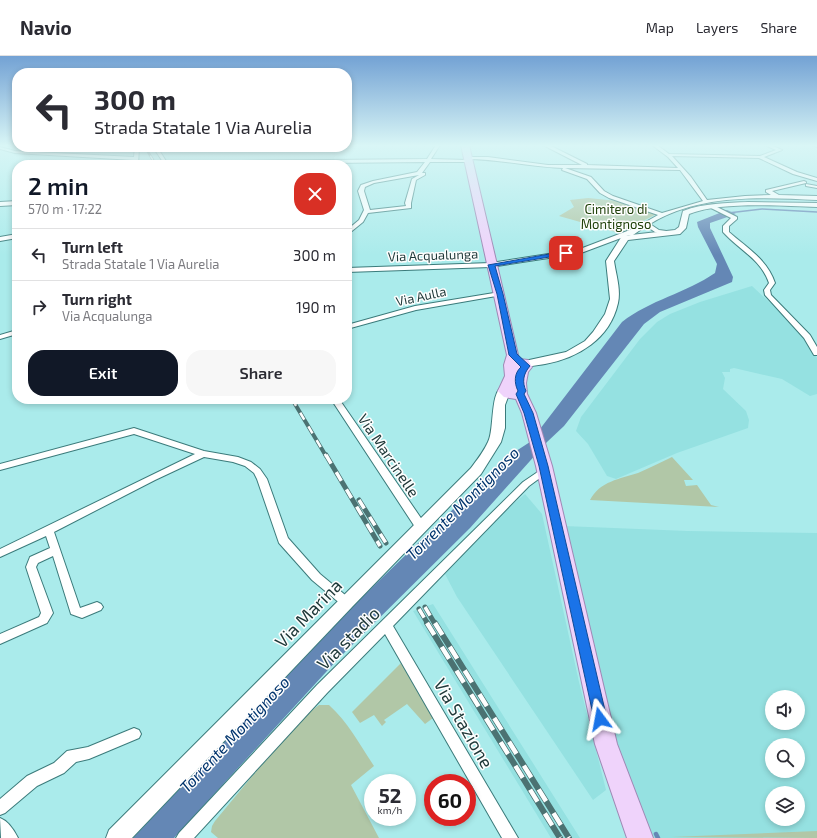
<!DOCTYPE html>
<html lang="en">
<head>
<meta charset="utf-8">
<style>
  :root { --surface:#fff; --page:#f7f7f7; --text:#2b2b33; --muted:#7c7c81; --line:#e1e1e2; --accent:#111827 }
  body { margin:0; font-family:"Exo 2",sans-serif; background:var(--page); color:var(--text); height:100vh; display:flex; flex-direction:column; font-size:15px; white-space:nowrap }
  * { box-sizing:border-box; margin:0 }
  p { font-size:13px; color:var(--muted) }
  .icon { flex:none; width:22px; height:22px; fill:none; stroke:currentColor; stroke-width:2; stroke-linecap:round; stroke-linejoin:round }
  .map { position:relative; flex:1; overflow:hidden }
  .drawer { position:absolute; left:12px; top:104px; width:340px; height:244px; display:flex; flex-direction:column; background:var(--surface); border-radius:16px; box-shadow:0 2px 6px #0003 }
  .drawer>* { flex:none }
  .top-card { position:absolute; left:12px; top:12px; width:340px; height:84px; border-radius:16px; box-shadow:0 2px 6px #0003; background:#fff; color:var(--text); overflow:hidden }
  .controls { position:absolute; left:765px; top:634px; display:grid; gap:8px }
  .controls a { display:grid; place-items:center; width:40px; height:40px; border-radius:50%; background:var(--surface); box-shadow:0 2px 6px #0003; font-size:20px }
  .speed { position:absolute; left:364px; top:718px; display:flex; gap:8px; font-size:20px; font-weight:700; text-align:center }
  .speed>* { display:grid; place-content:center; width:52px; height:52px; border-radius:50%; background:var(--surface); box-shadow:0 2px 6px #0003; line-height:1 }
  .speed small { font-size:10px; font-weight:400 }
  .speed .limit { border:6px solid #d22; background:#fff; color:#111 }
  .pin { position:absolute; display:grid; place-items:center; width:34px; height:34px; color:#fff; margin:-17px; border-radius:8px; box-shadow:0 2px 6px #0006 }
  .me { position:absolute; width:44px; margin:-22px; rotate:347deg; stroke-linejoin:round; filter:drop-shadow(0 0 3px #0008) }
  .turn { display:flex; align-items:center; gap:14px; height:84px; padding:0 16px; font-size:18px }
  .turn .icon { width:52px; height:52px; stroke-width:2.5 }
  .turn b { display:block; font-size:28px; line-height:34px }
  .round { display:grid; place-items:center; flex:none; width:42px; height:42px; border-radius:16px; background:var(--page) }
  .head { display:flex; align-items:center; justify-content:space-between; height:68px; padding:0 16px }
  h1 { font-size:24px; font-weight:600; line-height:30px; color:var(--accent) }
  .action { display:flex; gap:8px; margin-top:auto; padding:8px 16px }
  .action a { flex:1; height:46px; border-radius:16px; background:var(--accent); color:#fff; font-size:16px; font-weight:600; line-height:46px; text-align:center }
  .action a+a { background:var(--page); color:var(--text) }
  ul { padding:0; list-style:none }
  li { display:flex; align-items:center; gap:12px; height:52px; padding:0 16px; border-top:1px solid var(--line) }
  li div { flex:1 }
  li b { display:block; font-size:15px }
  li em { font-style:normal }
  header { display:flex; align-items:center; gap:24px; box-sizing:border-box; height:56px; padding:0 20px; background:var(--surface); border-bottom:1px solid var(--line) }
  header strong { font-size:19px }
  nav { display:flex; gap:22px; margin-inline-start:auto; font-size:14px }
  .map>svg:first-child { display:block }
  .built { fill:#95e1e1; fill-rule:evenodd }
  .green { fill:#b1c7a7 }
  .water { fill:#6487b5 }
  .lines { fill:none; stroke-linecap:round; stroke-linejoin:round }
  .stream-far1 { stroke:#6487b5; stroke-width:1.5 }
  .stream { stroke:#6487b5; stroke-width:4.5 }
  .minor-casing { stroke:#3b7b7b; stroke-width:2 }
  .tertiary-casing { stroke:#3b7b7b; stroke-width:2 }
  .secondary-casing { stroke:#3b7b7b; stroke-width:2 }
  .primary-casing { stroke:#9f89b5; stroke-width:2 }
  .minor { fill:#fff; fill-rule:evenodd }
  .tertiary { fill:#fff; fill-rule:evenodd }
  .secondary { fill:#fff; fill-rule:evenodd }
  .primary { fill:#efd3fb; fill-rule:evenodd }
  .rail-far3-casing { stroke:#4b7272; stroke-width:2.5 }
  .rail-far2-casing { stroke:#4b7272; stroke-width:4 }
  .rail-far1-casing { stroke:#4b7272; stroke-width:5 }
  .rail-casing { stroke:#4b7272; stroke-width:6 }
  .rail-far3 { stroke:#fefefe; stroke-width:1.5; stroke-dasharray:5; stroke-linecap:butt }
  .rail-far2 { stroke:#fefefe; stroke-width:2.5; stroke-dasharray:8; stroke-linecap:butt }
  .rail-far1 { stroke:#fefefe; stroke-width:3.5; stroke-dasharray:10; stroke-linecap:butt }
  .rail { stroke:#fefefe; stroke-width:4.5; stroke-dasharray:14; stroke-linecap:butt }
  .route { fill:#1a73e8; stroke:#114b97 }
  .labels { text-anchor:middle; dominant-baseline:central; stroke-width:3; stroke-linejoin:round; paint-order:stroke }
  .far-park-label { font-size:13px; fill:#20410a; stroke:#fefefe }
  .far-street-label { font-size:13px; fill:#1e3838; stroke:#fefefe }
  .street-label { font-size:15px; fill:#1e3838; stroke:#fefefe }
  .water-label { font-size:16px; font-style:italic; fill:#01346d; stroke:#fefefe }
  .near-street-label { font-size:18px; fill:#1e3838; stroke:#fefefe }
</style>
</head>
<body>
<header>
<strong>Navio</strong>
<nav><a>Map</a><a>Layers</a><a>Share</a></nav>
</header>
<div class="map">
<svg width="817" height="782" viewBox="0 0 817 782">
  <rect width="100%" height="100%" fill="#aaebeb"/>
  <path class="built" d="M 752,230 L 780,256 L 803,282 L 817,302 L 817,338 L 810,340 L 782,323 L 734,312 L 730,313 L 730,316 L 722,316 L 725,322 L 723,333 L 746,355 L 749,364 L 748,372 L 677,397 L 616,423 L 607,420 L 588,388 L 576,375 L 581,361 L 640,283 L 657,266 L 670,258 L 700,246 Z
    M 525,438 L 542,458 L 579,626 L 606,734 L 593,744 L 457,541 L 445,518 L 499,460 Z
    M 564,470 L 688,475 L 817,477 L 817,782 L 653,782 L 619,711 ZM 772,641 L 798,641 L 798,667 L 772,667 ZM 772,689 L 798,689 L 798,715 L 772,715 ZM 772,737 L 798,737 L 798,763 L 772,763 Z
    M 433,548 L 580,782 L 551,782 L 413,555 Z"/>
  <path class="green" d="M 588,142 L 618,145 L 657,158 L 619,177 L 559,160 L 574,151 L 570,144 Z
    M 672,401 L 693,424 L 684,424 L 686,430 L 697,429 L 711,449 L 719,451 L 590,444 C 600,425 620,423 638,417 C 650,412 661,406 672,401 Z
    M 401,607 L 433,662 L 425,668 L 407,648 L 384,664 L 386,666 L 382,670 L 374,659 L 360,667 L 352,656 Z
    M 319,649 L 329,649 C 348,666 360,689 374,710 L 351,729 L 379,782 L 218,782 L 211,776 L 212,770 L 215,765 L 298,665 Z
    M 817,775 L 817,782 L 671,781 Z"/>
  <path class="water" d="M 727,154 L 736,158 L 710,167 L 710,172 L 733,221 L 732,226 L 660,256 L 644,268 L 564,370 L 547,386 L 470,472 L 337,604 L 174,782 L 133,782 L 355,548 L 507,401 L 530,386 L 622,266 C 650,244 686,237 715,217 L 717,208 L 698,171 L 697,166 Z"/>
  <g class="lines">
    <path class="stream-far1" d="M 728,157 L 762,153 L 817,156"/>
    <path class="stream" d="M 656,778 L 658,782"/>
    <g class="minor-casing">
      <path id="minor" d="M 436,89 L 440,89 L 431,103 L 468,104 L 470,105 L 468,106 L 430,106 L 422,117 L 425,117 L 425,119 L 416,124 L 411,147 L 411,152 L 368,157 L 363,166 L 347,179 L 347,174 L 359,164 L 364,154 L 358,135 L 361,129 L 373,125 L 417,116 L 425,106 L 240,108 L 168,107 L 169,109 L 165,109 L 153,91 L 157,91 L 166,105 L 240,105 L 427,103 ZM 419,119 L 412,123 L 405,147 L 406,150 L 370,154 L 364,135 L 365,131 L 374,127 Z
        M 543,89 L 549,89 L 587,108 L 587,109 L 678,112 L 668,101 L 652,89 L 657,89 L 669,98 L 760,100 L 776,94 L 765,89 L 771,89 L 782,94 L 764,101 L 797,116 L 817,122 L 817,125 L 793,118 L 759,102 L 672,100 L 691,121 L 707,144 L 745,140 L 771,139 L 766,136 L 766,134 L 804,125 L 806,126 L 806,127 L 772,135 L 779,139 L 817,140 L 817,144 C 762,141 698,138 650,168 L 659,174 L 674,176 L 674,178 L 655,176 L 646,170 L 633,179 L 629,179 L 581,197 L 491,211 L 347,216 L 347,212 L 491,207 L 580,193 L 635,172 L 658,159 L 609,142 L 600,137 L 587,123 L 562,114 L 563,112 C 531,111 499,103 467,103 L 465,102 L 467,101 L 488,101 L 548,109 L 582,109 ZM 565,112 L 680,114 L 703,145 L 662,157 L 613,140 L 604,135 L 591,121 Z
        M 813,89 L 817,89 L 817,91 Z
        M 0,91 L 15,95 L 134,101 L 135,91 L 139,91 L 138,109 L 134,109 L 134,104 L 15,97 L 0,93 Z
        M 806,128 L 817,130 L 817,132 L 806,130 Z
        M 17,145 L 17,149 L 0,150 L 0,146 Z
        M 711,150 L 715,150 L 737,161 L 737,163 L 729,170 L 729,176 C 747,192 767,203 775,227 L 770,234 L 771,239 L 810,279 L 817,291 L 817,299 L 814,299 L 804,282 L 765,239 L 764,234 L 769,227 C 761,203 739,194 723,176 L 723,170 L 731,162 L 711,152 Z
        M 17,178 L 17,182 L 0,185 L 0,181 Z
        M 500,236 L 502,237 L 502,239 L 416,254 L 347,273 L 347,269 L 415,250 Z
        M 17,274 L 17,278 L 0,283 L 0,279 Z
        M 331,343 L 339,343 L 425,468 L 426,471 L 425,474 L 417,474 Z
        M 134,372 L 204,395 L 238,401 L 251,406 L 260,413 L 267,423 L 288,482 L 320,518 L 350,543 L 352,546 L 350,549 L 346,550 L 342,549 L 312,524 L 279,487 L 257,423 L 254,417 L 245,410 L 233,406 L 204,401 L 155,424 L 54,476 L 80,552 L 97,546 L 101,548 L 103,551 L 101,554 L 82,562 L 71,558 L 53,500 L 38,507 L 36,511 L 53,557 L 47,567 L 0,588 L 0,578 L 39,561 L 41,557 L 26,511 L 30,501 L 50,492 L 46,480 L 0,501 L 0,493 L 195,398 L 134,378 L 0,414 L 0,408 Z
        M 545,411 L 550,414 L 548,416 L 529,430 L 393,570 L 518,782 L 502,782 L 385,578 L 327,637 L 194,782 L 176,782 L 179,777 L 317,629 L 523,426 Z
        M 134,672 L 139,674 L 141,678 L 139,682 L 89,703 L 76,706 L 64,717 L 37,730 L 5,757 L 0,759 L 0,743 L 27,720 L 54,707 L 67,695 L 88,691 Z
        M 0,762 C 8,765 14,774 18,782 L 1,782 Z"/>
    </g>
    <g class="tertiary-casing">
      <path id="tertiary" d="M 748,146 L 817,147 L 817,151 C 782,150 721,145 689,158 L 686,172 L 680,178 L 628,184 L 614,205 C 616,219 621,233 618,247 C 610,283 578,302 545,308 C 537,309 528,312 520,310 L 519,308 L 520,306 L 566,296 L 585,285 L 593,276 L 605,258 L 610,243 L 606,205 L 622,180 L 675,174 L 679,171 L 683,155 C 704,147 727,147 748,146 Z"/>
    </g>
    <g class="secondary-casing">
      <path id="secondary" d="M 505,329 L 511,333 L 505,349 L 505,372 L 501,386 L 481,418 L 352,551 L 132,782 L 106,782 L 109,774 L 471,412 C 477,404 484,395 488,386 C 495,373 489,333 505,329 Z"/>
    </g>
    <g class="primary-casing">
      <path id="primary" d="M 461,89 L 469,89 L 519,303 L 528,304 L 532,311 L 528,316 L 526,327 L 527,338 L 536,357 L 552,410 L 617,688 L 653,782 L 627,782 L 595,688 L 536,410 L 522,357 L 516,343 L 504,341 L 498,335 L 505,320 L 504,309 L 507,299 Z"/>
    </g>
    <use href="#minor" class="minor"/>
    <use href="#tertiary" class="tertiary"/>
    <use href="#secondary" class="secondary"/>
    <use href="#primary" class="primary"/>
    <g class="rail-far3-casing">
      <path id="rail-far3" d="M 145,91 L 156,109"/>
    </g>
    <g class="rail-far2-casing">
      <path id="rail-far2" d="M 292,343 L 326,400"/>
    </g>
    <g class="rail-far1-casing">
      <path id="rail-far1" d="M 326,399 L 380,490
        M 359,444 L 386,487
        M 425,551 L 435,568
        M 419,553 L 428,568"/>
    </g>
    <g class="rail-casing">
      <path id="rail" d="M 427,567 L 560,782
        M 435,567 L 569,782"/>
    </g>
    <use href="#rail-far3" class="rail-far3"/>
    <use href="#rail-far2" class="rail-far2"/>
    <use href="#rail-far1" class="rail-far1"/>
    <use href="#rail" class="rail"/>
  </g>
  <linearGradient id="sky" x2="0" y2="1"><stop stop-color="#73a2d4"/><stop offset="0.45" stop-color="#d9f6f6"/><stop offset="1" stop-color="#d9f6f6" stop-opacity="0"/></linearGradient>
  <rect width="817" height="199" fill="url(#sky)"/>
  <path class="route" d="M 566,195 L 568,196 L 568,198 L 495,210 L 503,238 L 517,298 L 530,310 C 523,318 522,326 526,335 L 524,338 L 533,357 L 548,410 L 607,663 L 605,667 L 600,669 L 596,667 L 594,663 L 539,410 L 524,357 L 516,338 L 518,335 C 514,327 514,317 521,311 L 509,299 L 497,238 L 488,209 Z"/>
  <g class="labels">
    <g class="far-park-label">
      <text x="616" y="153">Cimitero di<tspan x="616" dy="15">Montignoso</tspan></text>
    </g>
    <g class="far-street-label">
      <text transform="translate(433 199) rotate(-2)">Via Acqualunga</text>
      <text transform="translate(421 240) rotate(-12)">Via Aulla</text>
    </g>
    <g class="street-label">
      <text transform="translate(389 399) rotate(56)">Via Marcinelle</text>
    </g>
    <g class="water-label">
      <text transform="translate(462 447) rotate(-45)">Torrente Montignoso</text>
      <text transform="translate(234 678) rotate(-47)">Torrente Montignoso</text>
    </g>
    <g class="near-street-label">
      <text transform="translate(308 557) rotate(-46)">Via Marina</text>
      <text transform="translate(348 582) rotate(-45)">Via stadio</text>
      <text transform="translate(464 667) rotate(60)">Via Stazione</text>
    </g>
  </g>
</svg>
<div class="controls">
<a><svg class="icon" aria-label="sound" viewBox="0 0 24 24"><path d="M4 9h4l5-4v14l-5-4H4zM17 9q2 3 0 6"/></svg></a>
<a><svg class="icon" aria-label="search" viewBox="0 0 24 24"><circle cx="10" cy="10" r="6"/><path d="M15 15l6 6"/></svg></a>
<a><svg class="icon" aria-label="layers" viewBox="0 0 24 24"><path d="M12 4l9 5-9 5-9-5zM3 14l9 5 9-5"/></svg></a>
</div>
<div class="speed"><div>52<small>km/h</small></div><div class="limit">60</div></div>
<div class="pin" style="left:566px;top:197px;background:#d93025"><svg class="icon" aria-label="arrive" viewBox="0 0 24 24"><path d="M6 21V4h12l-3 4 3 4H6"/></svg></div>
<svg class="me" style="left:600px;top:663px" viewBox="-20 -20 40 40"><path d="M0-17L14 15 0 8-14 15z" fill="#1a73e8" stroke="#fff" stroke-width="4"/></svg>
<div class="top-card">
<div class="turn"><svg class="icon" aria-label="left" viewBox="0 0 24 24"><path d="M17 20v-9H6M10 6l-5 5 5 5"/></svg><div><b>300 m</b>Strada Statale 1 Via Aurelia</div></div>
</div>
<section class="drawer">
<div class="head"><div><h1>2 min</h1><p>570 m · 17:22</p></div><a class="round" style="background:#d93025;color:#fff"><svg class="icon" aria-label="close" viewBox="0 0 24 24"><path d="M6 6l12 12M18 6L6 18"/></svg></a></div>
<ul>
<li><svg class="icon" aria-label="left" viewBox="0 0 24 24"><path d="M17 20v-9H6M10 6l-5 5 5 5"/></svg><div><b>Turn left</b><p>Strada Statale 1 Via Aurelia</p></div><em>300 m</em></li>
<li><svg class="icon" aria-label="right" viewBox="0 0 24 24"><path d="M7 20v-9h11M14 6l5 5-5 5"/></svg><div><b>Turn right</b><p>Via Acqualunga</p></div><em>190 m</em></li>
</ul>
<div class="action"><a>Exit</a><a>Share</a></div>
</section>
</div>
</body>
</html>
